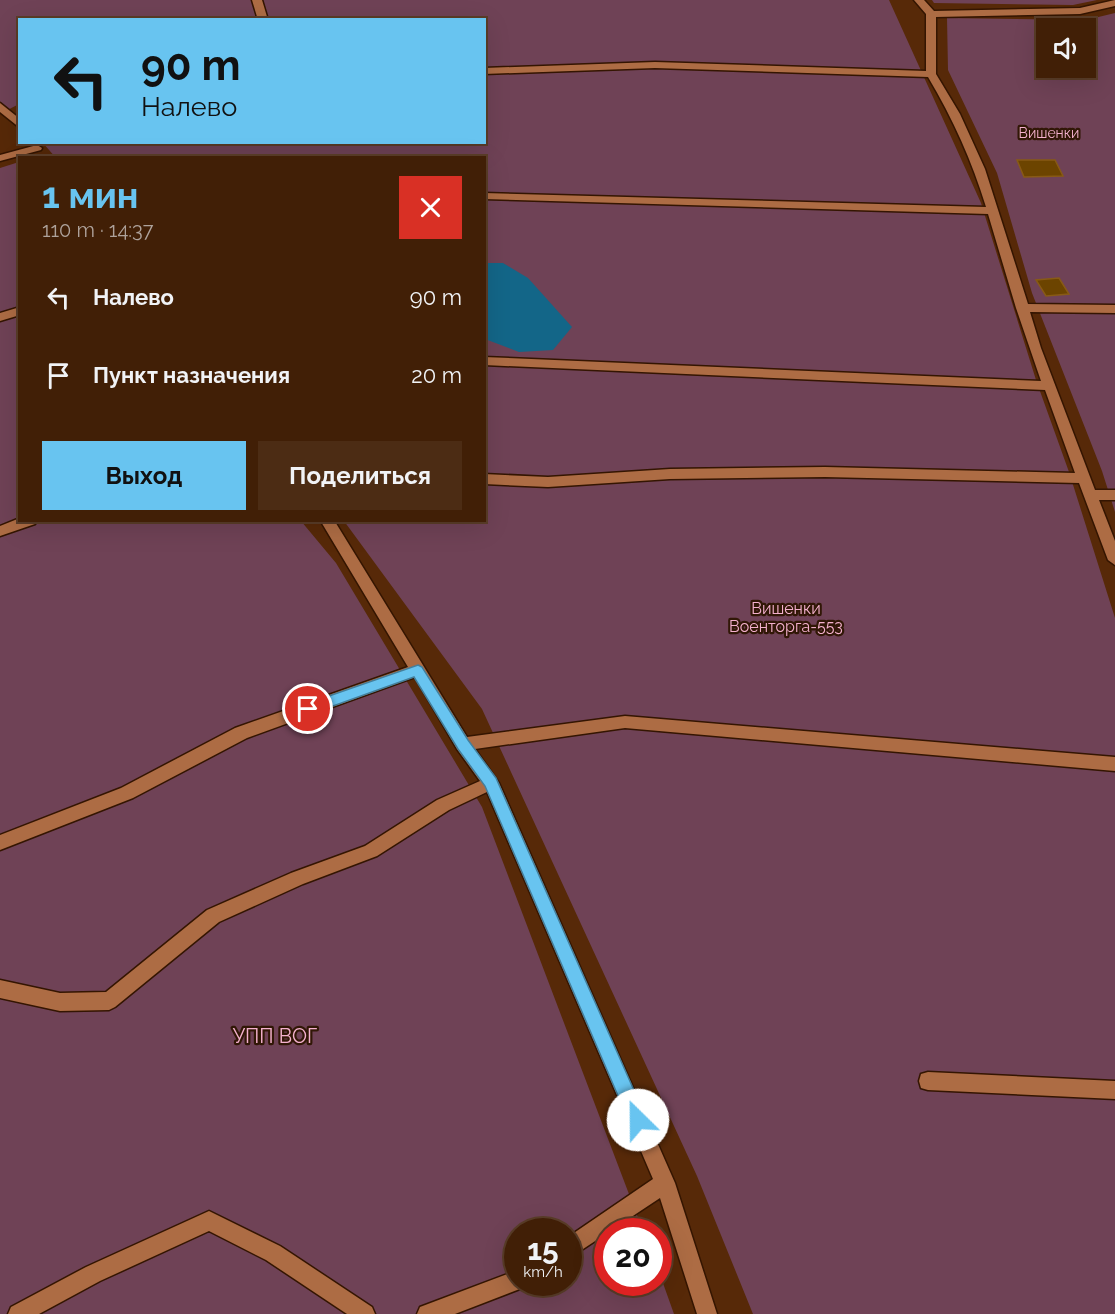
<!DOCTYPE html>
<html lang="ru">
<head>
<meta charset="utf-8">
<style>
  :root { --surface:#411f06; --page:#4c2c14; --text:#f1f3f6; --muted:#aea29b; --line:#5a3d28; --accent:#68c4f0 }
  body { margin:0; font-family:Raleway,sans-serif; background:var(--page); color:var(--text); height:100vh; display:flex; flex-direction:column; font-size:22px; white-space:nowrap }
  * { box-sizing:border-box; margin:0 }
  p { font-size:20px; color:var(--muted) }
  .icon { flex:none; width:33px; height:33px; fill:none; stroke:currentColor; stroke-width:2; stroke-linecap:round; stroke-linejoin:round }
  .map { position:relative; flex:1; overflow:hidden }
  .sheet { position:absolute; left:18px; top:156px; width:468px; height:366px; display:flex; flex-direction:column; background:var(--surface); border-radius:0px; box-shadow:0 6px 24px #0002,0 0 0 2px var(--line) }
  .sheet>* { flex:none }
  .banner { position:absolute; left:18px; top:18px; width:468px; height:126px; border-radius:0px; box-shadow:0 6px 24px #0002,0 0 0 2px var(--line); background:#68c4f0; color:#111; overflow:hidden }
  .fabs { position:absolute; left:1036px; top:18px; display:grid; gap:12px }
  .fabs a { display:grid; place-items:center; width:60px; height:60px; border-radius:0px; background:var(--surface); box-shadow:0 6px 24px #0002,0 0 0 2px var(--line); font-size:30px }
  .speed { position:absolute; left:504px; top:1218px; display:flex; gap:12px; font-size:30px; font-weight:700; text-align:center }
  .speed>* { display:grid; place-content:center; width:78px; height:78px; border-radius:50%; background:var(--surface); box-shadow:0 6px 24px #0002,0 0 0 2px var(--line); line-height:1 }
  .speed small { font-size:15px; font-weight:400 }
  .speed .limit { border:9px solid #d22; background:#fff; color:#111 }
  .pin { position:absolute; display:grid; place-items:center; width:51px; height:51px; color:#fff; margin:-26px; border:3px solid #fff; border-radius:50%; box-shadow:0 2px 6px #0007 }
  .me { position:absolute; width:66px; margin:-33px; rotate:337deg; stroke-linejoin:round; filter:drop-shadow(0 0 4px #0008) }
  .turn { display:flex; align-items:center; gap:21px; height:126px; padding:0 24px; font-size:27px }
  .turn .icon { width:78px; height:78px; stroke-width:2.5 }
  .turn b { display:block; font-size:42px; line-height:51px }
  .round { display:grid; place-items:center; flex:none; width:63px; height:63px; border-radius:0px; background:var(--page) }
  .overview { display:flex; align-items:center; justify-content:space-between; height:102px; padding:0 24px }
  h1 { font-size:36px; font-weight:700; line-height:45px; color:var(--accent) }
  .action { display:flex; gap:12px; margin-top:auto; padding:12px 24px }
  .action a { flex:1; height:69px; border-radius:0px; background:var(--accent); color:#111; font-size:24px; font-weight:700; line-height:69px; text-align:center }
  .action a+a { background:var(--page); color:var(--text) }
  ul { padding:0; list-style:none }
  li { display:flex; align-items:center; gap:18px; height:78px; padding:0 24px }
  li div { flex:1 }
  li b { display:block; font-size:22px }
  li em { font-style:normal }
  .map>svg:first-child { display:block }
  .green { fill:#6f4256; fill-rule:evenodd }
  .water { fill:#136688 }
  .building { fill:#6c4400; stroke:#885a15; stroke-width:1.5 }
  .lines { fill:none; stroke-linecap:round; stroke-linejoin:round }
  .minor-casing { stroke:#341501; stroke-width:3 }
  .minor { fill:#ad6c44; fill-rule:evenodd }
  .route { fill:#68c4f0; stroke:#447f9c; stroke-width:1.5 }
  .labels { text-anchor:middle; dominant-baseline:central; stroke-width:4.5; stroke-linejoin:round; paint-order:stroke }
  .far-park-label { font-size:14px; fill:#f4b1ce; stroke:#311706 }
  .park-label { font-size:16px; fill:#f4b1ce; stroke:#311706 }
  .near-park-label { font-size:20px; fill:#f4b1ce; stroke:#311706 }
</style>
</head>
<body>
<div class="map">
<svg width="1115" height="1314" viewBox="0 0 1115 1314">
  <rect width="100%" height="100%" fill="#572908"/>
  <path class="green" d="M 0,0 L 889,0 L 981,203 L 1036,380 L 1069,472 L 1115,618 L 1115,1314 L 753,1314 L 697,1176 L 482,709 L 344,521 L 484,520 L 484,158 L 56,158 L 43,143 L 484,142 L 484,20 L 20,20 L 19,104 L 0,114 Z
    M 932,0 L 1097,0 L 1073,5 L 934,3 Z
    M 1115,13 L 1115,512 L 1102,471 L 1032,293 L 997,173 L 948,70 L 947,18 L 1086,20 ZM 1047,28 L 1086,28 L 1086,68 L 1047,68 Z
    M 19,162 L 20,520 L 301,521 L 336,563 L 482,807 L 643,1231 L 608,1232 L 608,1282 L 658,1282 L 659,1272 L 674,1314 L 0,1314 L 0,168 ZM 518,1232 L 568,1232 L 568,1282 L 518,1282 Z"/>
  <path class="water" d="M 485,263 L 503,263 L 528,278 L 572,327 L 553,350 L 519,352 L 485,339 Z"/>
  <path class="building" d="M 1017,160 L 1055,160 L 1063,176 L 1024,177 Z
    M 1059,278 L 1069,294 L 1046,296 L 1036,280 Z"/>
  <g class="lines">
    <g class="minor-casing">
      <path id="minor" d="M 252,0 L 262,0 L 268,20 L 258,20 Z
        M 914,0 L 924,0 L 934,11 L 1080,8 L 1115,0 L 1115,6 L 1080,14 L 936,17 L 936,74 L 960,114 L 985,169 L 1028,304 L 1115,305 L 1115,313 L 1030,312 L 1041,348 L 1095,490 L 1115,490 L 1115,500 L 1099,500 L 1115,541 L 1115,565 L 1108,560 L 1079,483 L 825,477 L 670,479 L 548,487 L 484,484 L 484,474 L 548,477 L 670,469 L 825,467 L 1075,473 L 1045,390 L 484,365 L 484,357 L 1041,381 L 1016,308 L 988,214 L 484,199 L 484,193 L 986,207 C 972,161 953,119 928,77 L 655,68 L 484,74 L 484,68 L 655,62 L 926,71 L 926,14 Z
        M 0,103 L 20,119 L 20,128 L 0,112 Z
        M 37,145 L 42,148 L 41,150 L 0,161 L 0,155 Z
        M 20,307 L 20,315 L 0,321 L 0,313 Z
        M 20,518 L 20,520 L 37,520 L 35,524 L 0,536 L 0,526 Z
        M 320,520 L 334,520 L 467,737 L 625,716 L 1115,757 L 1115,771 L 625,728 L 475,749 L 499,783 L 675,1183 L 717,1314 L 697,1314 L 660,1198 L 568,1259 L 568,1237 L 653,1179 L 487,792 L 449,810 L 377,856 L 303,884 L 219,922 L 115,1007 L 109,1010 L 60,1011 L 0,998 L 0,980 L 60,993 L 106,992 L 207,910 L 291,873 L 365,846 L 437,800 L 480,781 L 457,749 L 415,677 L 247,738 L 133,798 L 0,850 L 0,835 L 121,788 L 235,728 L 408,667 Z
        M 928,1072 L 1115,1081 L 1115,1099 L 928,1090 L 921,1088 L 919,1081 L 921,1074 Z
        M 209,1211 L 280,1246 L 372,1307 L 375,1314 L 347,1314 L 266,1260 L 209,1231 L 100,1281 L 39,1314 L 8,1314 L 11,1307 L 86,1267 Z
        M 518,1270 L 518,1282 L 527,1282 L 525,1287 L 455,1314 L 417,1314 L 420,1307 Z"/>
    </g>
    <use href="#minor" class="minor"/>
  </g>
  <path class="route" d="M 418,665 L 422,667 L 468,740 L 496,778 L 644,1113 L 646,1120 L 644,1126 L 638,1128 L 631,1126 L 485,786 L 458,749 L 414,677 L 308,715 L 303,713 L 300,709 L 303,705 Z"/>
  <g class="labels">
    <g class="far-park-label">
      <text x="1049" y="133">Вишенки</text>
    </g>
    <g class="park-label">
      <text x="786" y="608">Вишенки<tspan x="786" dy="18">Военторга-553</tspan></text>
    </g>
    <g class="near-park-label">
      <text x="275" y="1036">УПП ВОГ</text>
    </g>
  </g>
</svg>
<div class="fabs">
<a><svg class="icon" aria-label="sound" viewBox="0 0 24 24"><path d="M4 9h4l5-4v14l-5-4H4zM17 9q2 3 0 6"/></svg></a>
</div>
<div class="speed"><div>15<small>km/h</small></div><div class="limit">20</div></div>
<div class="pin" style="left:308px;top:709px;background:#d93025"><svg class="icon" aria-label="arrive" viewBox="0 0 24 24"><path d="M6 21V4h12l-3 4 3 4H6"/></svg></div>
<svg class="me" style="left:638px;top:1120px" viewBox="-20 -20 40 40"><circle r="19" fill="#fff"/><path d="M0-13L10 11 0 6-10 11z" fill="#68c4f0"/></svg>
<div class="banner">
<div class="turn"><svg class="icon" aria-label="left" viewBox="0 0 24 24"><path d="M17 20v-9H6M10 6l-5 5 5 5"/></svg><div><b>90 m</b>Налево</div></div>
</div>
<section class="sheet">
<div class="overview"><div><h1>1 мин</h1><p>110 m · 14:37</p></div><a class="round" style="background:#d93025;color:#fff"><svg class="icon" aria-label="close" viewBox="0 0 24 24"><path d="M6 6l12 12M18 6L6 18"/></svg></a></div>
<ul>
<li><svg class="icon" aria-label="left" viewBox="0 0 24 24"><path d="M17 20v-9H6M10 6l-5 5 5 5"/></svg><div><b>Налево</b></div><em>90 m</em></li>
<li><svg class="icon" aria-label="arrive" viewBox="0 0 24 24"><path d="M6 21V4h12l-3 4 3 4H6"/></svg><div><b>Пункт назначения</b></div><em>20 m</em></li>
</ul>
<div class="action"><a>Выход</a><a>Поделиться</a></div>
</section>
</div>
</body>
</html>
